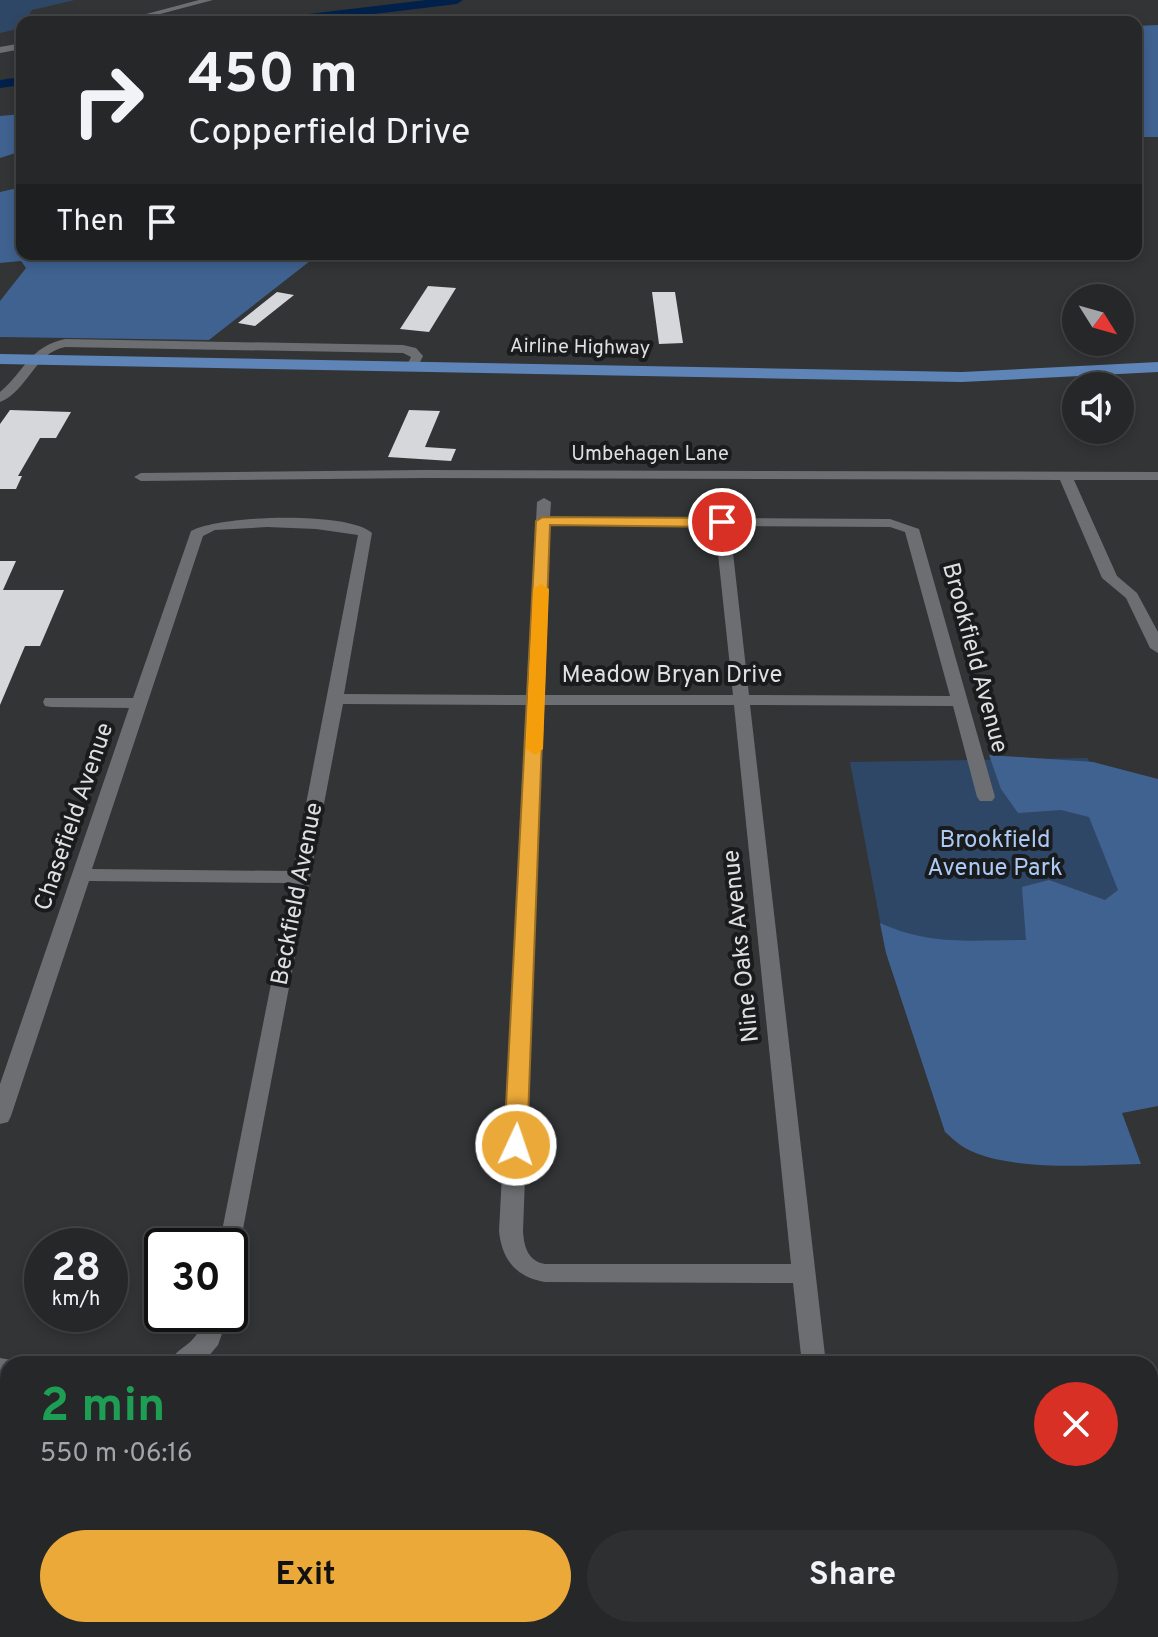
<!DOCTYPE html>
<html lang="en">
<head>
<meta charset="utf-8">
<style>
  :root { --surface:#262728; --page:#2e2f30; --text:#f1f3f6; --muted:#a4a5a8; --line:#424445; --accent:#eba939 }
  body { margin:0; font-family:Overpass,sans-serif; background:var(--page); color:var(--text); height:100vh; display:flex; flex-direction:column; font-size:30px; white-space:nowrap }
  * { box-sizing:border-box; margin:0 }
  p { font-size:26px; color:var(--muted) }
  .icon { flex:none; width:44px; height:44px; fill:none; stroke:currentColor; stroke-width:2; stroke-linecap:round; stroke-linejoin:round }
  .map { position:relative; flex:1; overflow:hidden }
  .details { position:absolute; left:0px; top:1356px; width:1158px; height:282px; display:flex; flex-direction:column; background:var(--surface); border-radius:24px 24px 0 0; box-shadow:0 4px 12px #0003,0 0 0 2px var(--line) }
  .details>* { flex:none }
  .top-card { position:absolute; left:16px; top:16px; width:1126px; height:244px; border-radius:16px; box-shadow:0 4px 12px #0003,0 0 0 2px var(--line); background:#262728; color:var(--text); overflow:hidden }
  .needle { width:52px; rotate:127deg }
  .buttons { position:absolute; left:1062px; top:284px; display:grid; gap:16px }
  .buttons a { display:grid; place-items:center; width:72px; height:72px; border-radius:50%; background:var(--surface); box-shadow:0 4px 12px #0003,0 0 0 2px var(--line); font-size:40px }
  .speed { position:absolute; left:24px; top:1228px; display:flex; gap:16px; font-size:40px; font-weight:700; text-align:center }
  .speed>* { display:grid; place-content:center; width:104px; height:104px; border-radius:50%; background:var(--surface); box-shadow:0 4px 12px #0003,0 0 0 2px var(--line); line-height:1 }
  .speed small { font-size:20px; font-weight:400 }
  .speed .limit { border:4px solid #111; border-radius:12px; background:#fff; color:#111 }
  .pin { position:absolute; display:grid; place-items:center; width:68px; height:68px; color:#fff; margin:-34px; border:4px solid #fff; border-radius:50%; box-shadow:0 2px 8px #0007 }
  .me { position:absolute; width:88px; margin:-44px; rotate:3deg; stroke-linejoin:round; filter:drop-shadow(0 0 6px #0008) }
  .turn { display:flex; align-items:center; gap:28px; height:168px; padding:0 40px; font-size:36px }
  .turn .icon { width:104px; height:104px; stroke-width:2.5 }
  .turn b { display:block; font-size:56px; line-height:68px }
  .then { display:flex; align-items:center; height:76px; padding:0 40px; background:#0003; gap:16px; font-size:30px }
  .round { display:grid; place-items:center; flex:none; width:84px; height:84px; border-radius:42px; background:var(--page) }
  .head { display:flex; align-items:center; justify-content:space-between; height:136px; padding:0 40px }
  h1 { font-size:48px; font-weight:700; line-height:60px; color:#1e9e55 }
  .primary-button { display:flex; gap:16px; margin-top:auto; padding:16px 40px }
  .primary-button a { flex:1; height:92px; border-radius:48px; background:var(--accent); color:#111; font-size:32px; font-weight:700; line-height:92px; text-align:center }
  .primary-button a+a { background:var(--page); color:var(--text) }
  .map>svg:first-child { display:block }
  .green { fill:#2f4767 }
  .forest { fill:#406290 }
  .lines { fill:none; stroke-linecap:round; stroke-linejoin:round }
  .river { fill:#01214a; fill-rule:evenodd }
  .building { fill:#d5d7da }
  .minor { fill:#6c6e71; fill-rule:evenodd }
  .major { fill:#647b9c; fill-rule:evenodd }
  .highway { fill:#5e84b8; fill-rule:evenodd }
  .route { fill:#eba939; stroke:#996e25; stroke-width:2 }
  .slow { fill:#f59e0b }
  .labels { text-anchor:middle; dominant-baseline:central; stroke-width:8; stroke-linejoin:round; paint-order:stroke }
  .far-street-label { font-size:20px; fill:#dddfe0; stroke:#1a1b1c }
  .street-label { font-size:24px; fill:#dddfe0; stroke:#1a1b1c }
  .park-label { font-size:24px; fill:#aac9f4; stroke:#1a1b1c }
</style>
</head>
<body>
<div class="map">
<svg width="1158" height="1637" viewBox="0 0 1158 1637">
  <rect width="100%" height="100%" fill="#323436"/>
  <path class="green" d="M 0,0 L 75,0 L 32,10 L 28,17 L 30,22 L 22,22 L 22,28 L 0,33 Z
    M 1088,758 L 1156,947 L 886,953 L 850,762 Z"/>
  <path class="forest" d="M 1158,25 L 1158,137 L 1136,137 L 1136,26 Z
    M 22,114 L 22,151 L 0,158 L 0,116 Z
    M 22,187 L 22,254 L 488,254 L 310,261 L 209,340 L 0,337 L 0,301 L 26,268 L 21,261 L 0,263 L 0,192 Z
    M 989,755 L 1093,762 L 1158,779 L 1158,1106 L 1122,1113 L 1141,1164 C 1093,1165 1008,1172 965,1148 C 958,1144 951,1137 945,1132 L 886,953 L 880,923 C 931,946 971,940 1026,940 L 1022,887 L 1049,880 L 1105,900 L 1118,890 L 1089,817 L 1061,810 L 1018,813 L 1001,789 Z"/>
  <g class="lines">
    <path class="river" d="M 426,0 L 463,0 L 457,4 L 307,22 L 269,22 L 275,18 Z
      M 22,77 L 22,85 L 0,88 L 0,80 Z"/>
  </g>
  <path class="building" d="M 428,286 L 456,288 L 429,332 L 400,329 Z
    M 277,292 L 294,295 L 255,326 L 238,323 Z
    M 652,292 L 675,292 L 683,343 L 659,344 Z
    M 10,410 L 71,412 L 56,438 L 40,438 L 18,476 L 22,476 L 16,489 L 0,489 L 0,424 Z
    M 409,410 L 440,411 L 425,447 L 456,449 L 451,461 L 388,457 Z
    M 0,561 L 16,561 L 3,590 L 64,590 L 40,646 L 25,646 L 0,705 Z"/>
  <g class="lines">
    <path class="minor" d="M 199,0 L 213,0 L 130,22 L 116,22 Z
      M 22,43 L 22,49 L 0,53 L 0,47 Z
      M 65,339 L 403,345 L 416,348 L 423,356 L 416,370 L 412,371 L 406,367 L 411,357 L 403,353 L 65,347 C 34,353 28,391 0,402 L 0,392 C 25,371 29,347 65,339 Z
      M 424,470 L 1158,472 L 1158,480 L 1074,480 L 1117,576 L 1137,593 L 1158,632 L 1158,653 L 1150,648 L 1126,598 L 1102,578 L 1060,480 L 424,478 L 141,481 L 134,477 L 141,473 Z
      M 544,498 L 551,502 L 550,517 L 890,519 L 919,529 L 995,797 L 992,801 L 980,801 L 977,797 L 953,706 L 750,705 L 826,1364 L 802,1364 L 793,1283 L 545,1282 C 516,1277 502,1260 499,1231 L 527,705 L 343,704 L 238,1255 L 230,1257 L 230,1246 L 219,1246 L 291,883 L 89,881 L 11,1116 L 8,1122 L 0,1124 L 0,1084 L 129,708 L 51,707 L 45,706 L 43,702 L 45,698 L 133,698 L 191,531 C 220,515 348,511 372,533 L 344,694 L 527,695 L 537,502 ZM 550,525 L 715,526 L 733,695 L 544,695 ZM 730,526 L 890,527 L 905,532 L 950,696 L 749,695 ZM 267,527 L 316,529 L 358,535 L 293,871 L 92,869 L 203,536 L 215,530 ZM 543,705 L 734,705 L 791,1264 L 545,1264 C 528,1261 524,1247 523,1231 Z
      M 205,1314 L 229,1314 L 218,1345 L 202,1364 L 169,1364 C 179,1342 196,1350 205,1314 Z
      M 0,1358 L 17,1361 L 18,1364 L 8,1364 L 8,1378 L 0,1378 Z
      M 15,1630 L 43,1630 L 42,1637 L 14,1637 Z"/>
    <path class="major" d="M 0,1536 L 8,1536 L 8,1566 L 0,1566 Z
      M 1150,1537 L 1158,1537 L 1158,1567 L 1150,1567 Z"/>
    <path class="highway" d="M 0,354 L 962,372 L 1158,362 L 1158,372 L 962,382 L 0,364 Z"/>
  </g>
  <path class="route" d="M 543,517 L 722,518 L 730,522 L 722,527 L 550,525 L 527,1145 L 523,1151 L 516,1153 L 508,1151 L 504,1145 L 536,521 Z"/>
  <path class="slow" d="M 541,584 L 549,589 L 543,749 L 535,755 L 526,749 L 533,589 Z"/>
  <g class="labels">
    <g class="far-street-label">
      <text transform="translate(580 348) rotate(1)">Airline Highway</text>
      <text x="650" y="455">Umbehagen Lane</text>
    </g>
    <g class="street-label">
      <text transform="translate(974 658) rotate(75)">Brookfield Avenue</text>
      <text x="672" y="676">Meadow Bryan Drive</text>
      <text transform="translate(75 817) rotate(-71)">Chasefield Avenue</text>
      <text transform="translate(298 894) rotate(-79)">Beckfield Avenue</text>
      <text transform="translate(742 946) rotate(-96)">Nine Oaks Avenue</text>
    </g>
    <g class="park-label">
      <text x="995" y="841">Brookfield<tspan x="995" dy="28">Avenue Park</tspan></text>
    </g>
  </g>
</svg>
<div class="buttons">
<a><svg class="needle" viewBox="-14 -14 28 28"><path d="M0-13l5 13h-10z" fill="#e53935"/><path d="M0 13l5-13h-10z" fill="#a4a5a8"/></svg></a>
<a><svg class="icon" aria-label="sound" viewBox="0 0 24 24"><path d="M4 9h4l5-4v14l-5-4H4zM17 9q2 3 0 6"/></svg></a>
</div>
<div class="speed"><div>28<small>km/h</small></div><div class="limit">30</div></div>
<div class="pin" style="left:722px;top:522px;background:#d93025"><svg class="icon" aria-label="arrive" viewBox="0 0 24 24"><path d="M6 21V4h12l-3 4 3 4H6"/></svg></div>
<svg class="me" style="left:516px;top:1145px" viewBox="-20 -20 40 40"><circle r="17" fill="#eba939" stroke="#fff" stroke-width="3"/><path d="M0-11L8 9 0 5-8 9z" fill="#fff"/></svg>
<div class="top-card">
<div class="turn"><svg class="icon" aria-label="right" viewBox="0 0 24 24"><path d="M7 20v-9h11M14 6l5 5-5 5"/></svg><div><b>450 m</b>Copperfield Drive</div></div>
<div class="then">Then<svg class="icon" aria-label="arrive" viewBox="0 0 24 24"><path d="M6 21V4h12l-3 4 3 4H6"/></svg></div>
</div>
<section class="details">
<div class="head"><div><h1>2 min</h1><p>550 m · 06:16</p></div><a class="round" style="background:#d93025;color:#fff"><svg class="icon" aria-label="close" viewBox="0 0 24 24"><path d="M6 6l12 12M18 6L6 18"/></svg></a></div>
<div class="primary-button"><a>Exit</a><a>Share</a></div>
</section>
</div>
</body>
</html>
